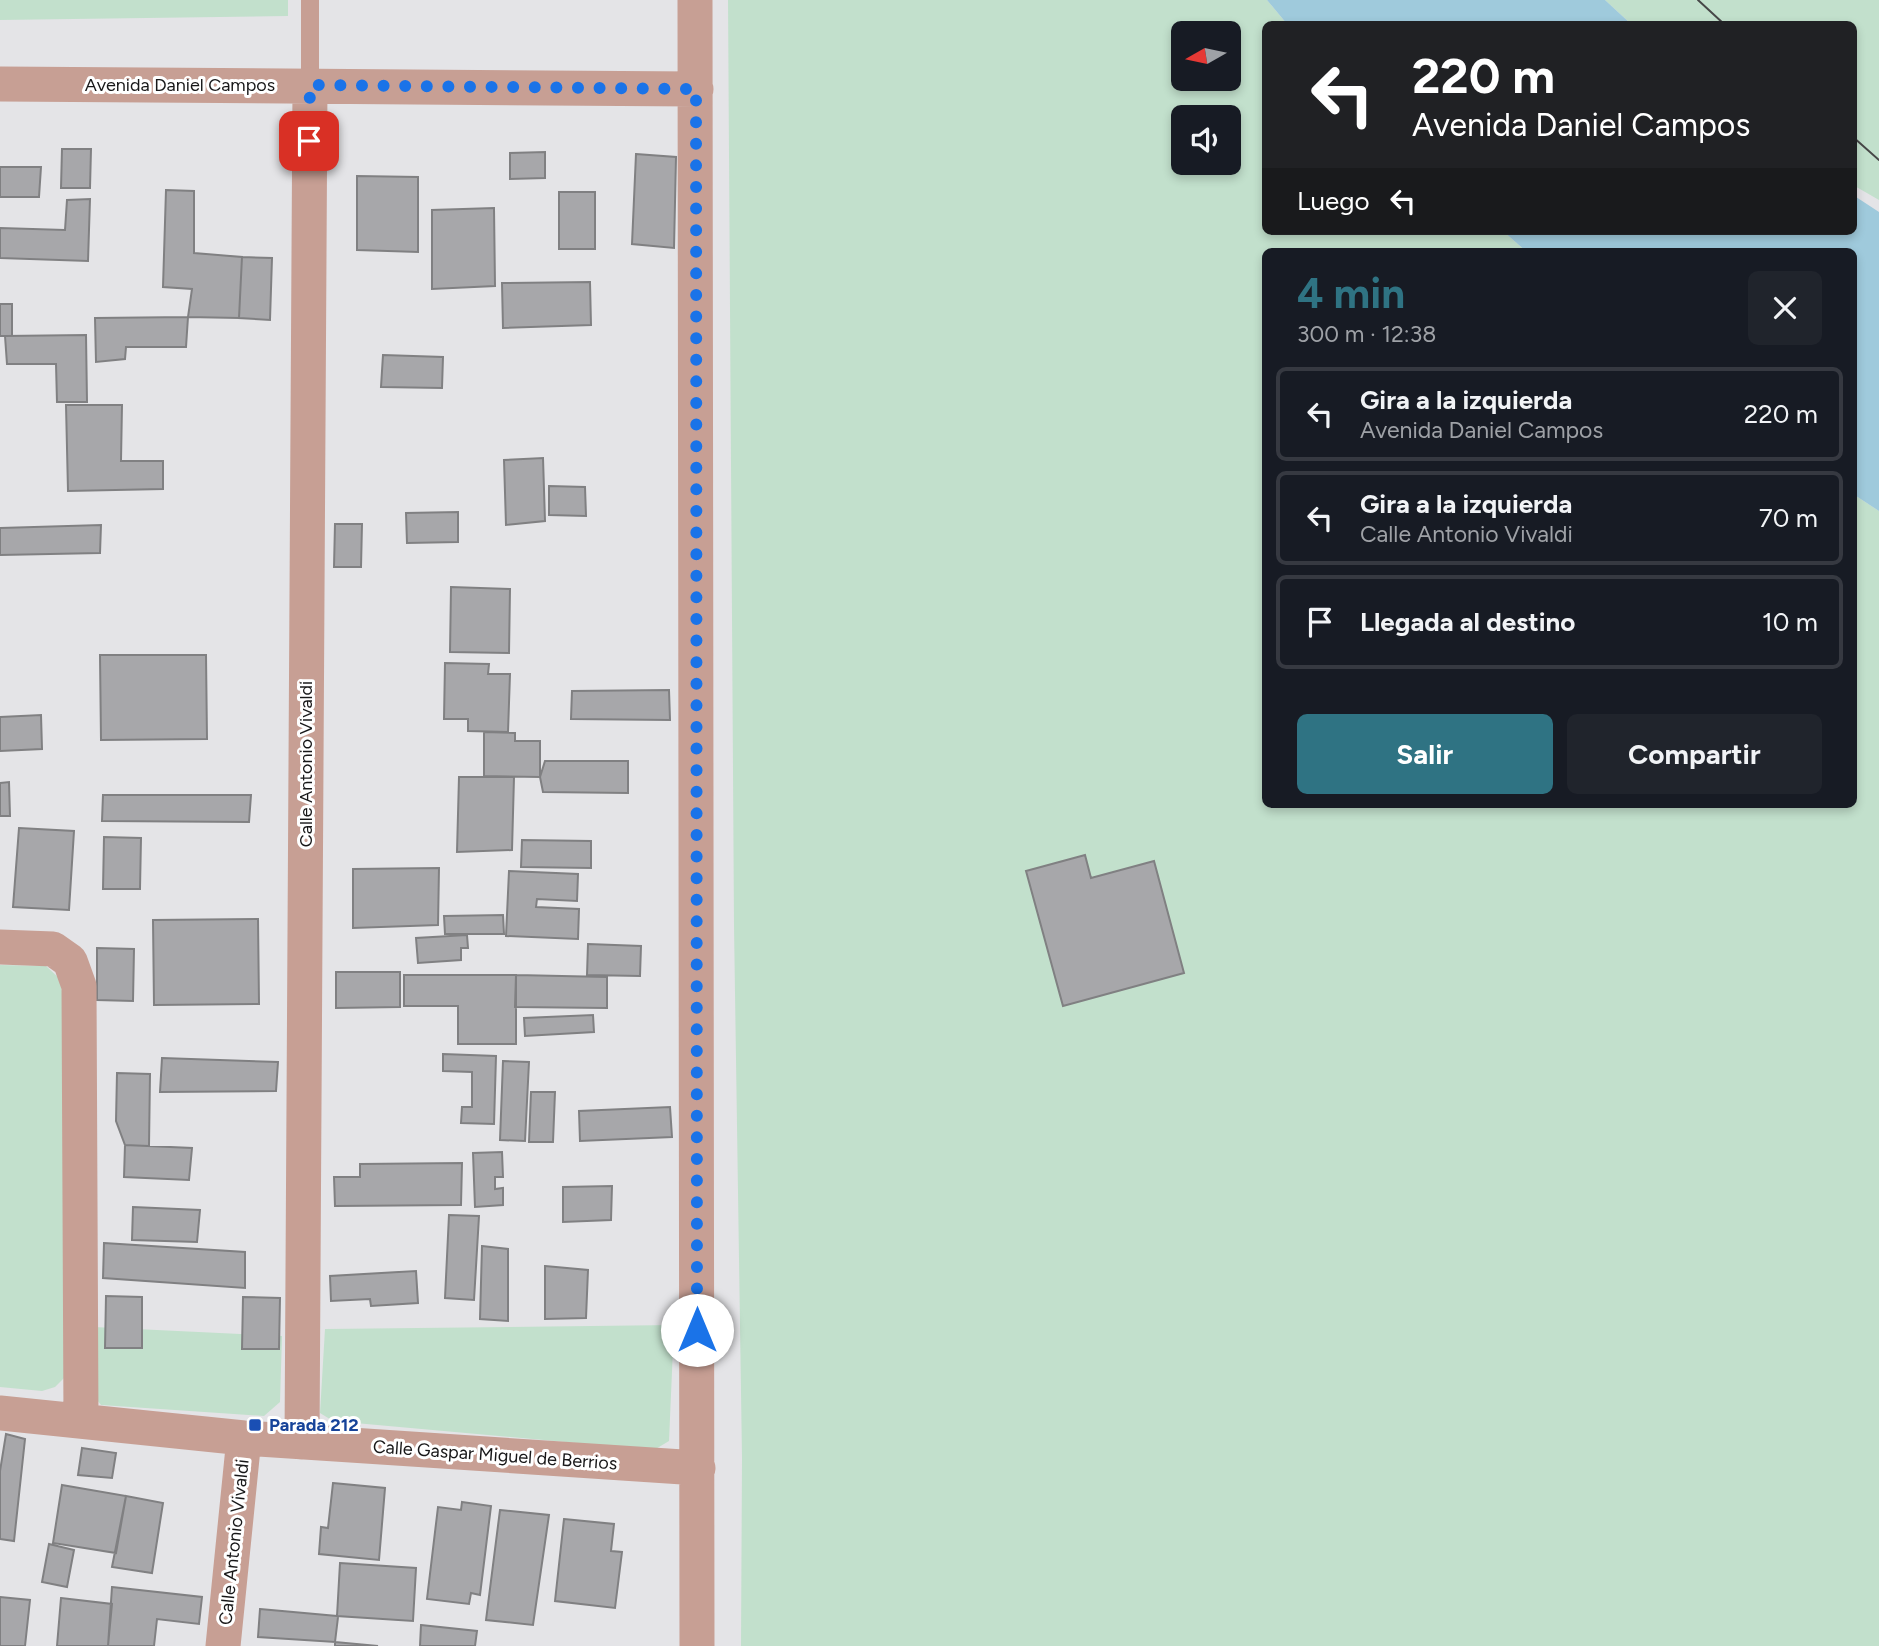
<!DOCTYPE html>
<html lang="es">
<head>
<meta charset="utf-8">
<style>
  :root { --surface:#171b24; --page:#20242c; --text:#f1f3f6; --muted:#9ea1a6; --line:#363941; --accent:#2f7383 }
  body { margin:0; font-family:Figtree,sans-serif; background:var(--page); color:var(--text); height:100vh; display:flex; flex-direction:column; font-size:26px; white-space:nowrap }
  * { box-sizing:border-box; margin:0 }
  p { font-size:23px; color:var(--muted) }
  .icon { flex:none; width:38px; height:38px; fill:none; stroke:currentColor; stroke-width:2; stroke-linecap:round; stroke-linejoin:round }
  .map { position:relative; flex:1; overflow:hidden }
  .side { position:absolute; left:1262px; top:248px; width:595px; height:560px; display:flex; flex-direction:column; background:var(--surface); border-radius:10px; box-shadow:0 4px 10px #0003 }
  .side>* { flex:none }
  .banner { position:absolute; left:1262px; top:21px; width:595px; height:214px; border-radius:10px; box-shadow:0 4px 10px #0003; background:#202124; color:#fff; overflow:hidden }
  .needle { width:46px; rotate:261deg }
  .tools { position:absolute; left:1171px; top:21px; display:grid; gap:14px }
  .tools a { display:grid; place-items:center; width:70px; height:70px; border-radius:10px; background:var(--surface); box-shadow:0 4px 10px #0003; font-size:35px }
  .pin { position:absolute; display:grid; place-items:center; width:60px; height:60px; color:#fff; margin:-30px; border-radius:14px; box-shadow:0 4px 10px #0006 }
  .me { position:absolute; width:77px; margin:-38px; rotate:0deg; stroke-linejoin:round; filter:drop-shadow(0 0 5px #0008) }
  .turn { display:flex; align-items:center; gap:24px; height:147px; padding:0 35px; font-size:32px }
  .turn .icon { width:91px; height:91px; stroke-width:2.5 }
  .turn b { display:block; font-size:49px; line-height:60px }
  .then { display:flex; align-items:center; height:66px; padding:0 35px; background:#0003; gap:14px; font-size:26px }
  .round { display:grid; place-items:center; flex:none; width:74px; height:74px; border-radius:10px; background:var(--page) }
  .head { display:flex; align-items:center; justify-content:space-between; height:119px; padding:0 35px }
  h1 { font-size:42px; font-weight:700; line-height:52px; color:var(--accent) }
  .cta { display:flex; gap:14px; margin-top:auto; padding:14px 35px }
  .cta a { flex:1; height:80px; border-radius:10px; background:var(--accent); color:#fff; font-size:28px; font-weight:700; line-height:80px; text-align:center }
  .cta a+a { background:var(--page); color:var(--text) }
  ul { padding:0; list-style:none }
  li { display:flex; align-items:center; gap:21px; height:94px; margin:0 14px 10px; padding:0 21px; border:4px solid var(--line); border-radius:10px }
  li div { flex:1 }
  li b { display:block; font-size:26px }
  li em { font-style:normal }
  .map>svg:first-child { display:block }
  .green { fill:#c2e0cc; fill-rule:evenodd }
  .water { fill:#9fcadc }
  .building { fill:#a7a7aa; stroke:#808082; stroke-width:2 }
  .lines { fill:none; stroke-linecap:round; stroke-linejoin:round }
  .lane { stroke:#c79f94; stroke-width:18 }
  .street { stroke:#c79f94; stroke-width:35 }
  .tram { stroke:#474748; stroke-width:2 }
  .route { stroke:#1a73e8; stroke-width:12; stroke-dasharray:0 21.6 }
  .transit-dot { fill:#1a4fb4; stroke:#fff; stroke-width:2.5 }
  .labels { text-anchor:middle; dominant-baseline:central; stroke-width:6; stroke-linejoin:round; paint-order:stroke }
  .street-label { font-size:18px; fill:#171718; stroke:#fff }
  .transit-label { font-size:18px; font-weight:bold; fill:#164399; stroke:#fff; text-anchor:start }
</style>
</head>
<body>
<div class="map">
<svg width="1879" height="1646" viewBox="0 0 1879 1646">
  <rect width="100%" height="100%" fill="#e4e4e7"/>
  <path class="green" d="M 0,0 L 288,0 L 288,16 L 0,20 Z
    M 728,0 L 1267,0 L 1287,24 L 1265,24 L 1265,231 L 1503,231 L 1527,252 L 1265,252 L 1265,805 L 1853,805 L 1853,494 L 1879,511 L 1879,1646 L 741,1646 L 742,1458 L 734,926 ZM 1183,33 L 1228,33 L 1228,79 L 1183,79 ZM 1183,117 L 1228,117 L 1228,163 L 1183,163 Z
    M 1605,0 L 1879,0 L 1879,200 L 1853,185 L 1853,24 L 1631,24 Z
    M 0,965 L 46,966 L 60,979 L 63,997 L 64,1378 L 55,1387 L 42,1391 L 0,1387 Z
    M 674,1325 L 669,1441 L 654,1450 L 333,1421 L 320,1413 L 325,1329 Z
    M 94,1327 L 282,1336 L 280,1402 L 264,1416 L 101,1405 L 93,1395 Z"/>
  <path class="water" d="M 1267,0 L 1605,0 L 1631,24 L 1287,24 Z
    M 1853,195 L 1879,212 L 1879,511 L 1853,494 L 1853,252 L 1527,252 L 1503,231 L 1853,231 Z"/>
  <path class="building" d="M 62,149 L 91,149 L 90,188 L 61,188 Z
    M 545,152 L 545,178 L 510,179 L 510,153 Z
    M 636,154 L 676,157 L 674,248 L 632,244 Z
    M 0,167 L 41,167 L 39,197 L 0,197 Z
    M 357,176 L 418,177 L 418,252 L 357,250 Z
    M 166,190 L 194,191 L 194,253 L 242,257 L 239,318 L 188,317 L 192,289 L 163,287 Z
    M 559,192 L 595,192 L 595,249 L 559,249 Z
    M 90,199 L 88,261 L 0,258 L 0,228 L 65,230 L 67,200 Z
    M 494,208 L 495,286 L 432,289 L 432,210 Z
    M 242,257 L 272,258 L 270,320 L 239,318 Z
    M 590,282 L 591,325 L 503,328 L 502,283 Z
    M 0,304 L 12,304 L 12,336 L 0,336 Z
    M 188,317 L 186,347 L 126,347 L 125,359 L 96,362 L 95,318 Z
    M 86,335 L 87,402 L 57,402 L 56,364 L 7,364 L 5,336 Z
    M 383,355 L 443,357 L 442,388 L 381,387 Z
    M 66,405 L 122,405 L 121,461 L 163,461 L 163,489 L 68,491 Z
    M 543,458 L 545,521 L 506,525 L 504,460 Z
    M 549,486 L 585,487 L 586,516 L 549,515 Z
    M 458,512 L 458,542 L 407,543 L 406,513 Z
    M 335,524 L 362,524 L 361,567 L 334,567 Z
    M 101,525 L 100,553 L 0,555 L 0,528 Z
    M 451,587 L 510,589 L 509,653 L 450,652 Z
    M 100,655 L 206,655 L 207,739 L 101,740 Z
    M 445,663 L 489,664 L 488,674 L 510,674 L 508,732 L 468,731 L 468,719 L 444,719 Z
    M 669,690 L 670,720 L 571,719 L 572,691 Z
    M 41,715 L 42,749 L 0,751 L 0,717 Z
    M 484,732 L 515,733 L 515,741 L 540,741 L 540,777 L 484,776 Z
    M 545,761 L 628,761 L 628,793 L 543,792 L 540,777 Z
    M 459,777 L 514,777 L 512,850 L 457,852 Z
    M 9,782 L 10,816 L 0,816 L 0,783 Z
    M 103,795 L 251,795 L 249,822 L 102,821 Z
    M 19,828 L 74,831 L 69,910 L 13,907 Z
    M 104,837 L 141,838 L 140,889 L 103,889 Z
    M 522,840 L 591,841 L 591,868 L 521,867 Z
    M 1085,855 L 1091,878 L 1154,861 L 1184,973 L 1063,1006 L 1026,871 Z
    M 439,868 L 438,925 L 353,928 L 353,869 Z
    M 509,871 L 578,874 L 577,901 L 537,899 L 536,907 L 579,909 L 578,939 L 506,936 Z
    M 503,915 L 504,934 L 445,934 L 444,916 Z
    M 258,919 L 259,1004 L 154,1005 L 153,920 Z
    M 467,935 L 468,948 L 461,948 L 461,960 L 418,963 L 416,938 Z
    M 588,944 L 641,946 L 640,976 L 587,975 Z
    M 97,948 L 134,949 L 133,1001 L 97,1000 Z
    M 336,972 L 400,972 L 400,1007 L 336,1008 Z
    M 404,975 L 516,975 L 516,1044 L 458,1044 L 458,1006 L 404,1006 Z
    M 516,975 L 607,977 L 607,1008 L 515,1007 Z
    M 593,1015 L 594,1032 L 525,1036 L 524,1018 Z
    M 443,1054 L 496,1056 L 494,1124 L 461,1123 L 462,1107 L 472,1107 L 472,1072 L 443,1071 Z
    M 162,1058 L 278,1062 L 276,1091 L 160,1092 Z
    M 503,1061 L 529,1062 L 525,1141 L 500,1140 Z
    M 117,1073 L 150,1074 L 149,1146 L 125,1145 L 116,1121 Z
    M 531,1092 L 555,1092 L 553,1142 L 529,1142 Z
    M 670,1107 L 672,1137 L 580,1141 L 579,1111 Z
    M 125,1145 L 192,1148 L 189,1180 L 124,1177 Z
    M 502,1152 L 503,1177 L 495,1177 L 495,1189 L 503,1188 L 503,1205 L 475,1207 L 473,1153 Z
    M 462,1163 L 461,1205 L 335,1206 L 334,1177 L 360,1177 L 360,1164 Z
    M 612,1186 L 611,1220 L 563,1222 L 563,1187 Z
    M 133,1207 L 200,1210 L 197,1242 L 132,1240 Z
    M 449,1215 L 479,1216 L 474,1300 L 445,1298 Z
    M 104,1243 L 245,1252 L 245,1288 L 103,1278 Z
    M 482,1246 L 508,1249 L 508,1321 L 480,1319 Z
    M 545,1266 L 588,1270 L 586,1318 L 545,1319 Z
    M 416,1271 L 418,1303 L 371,1306 L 370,1299 L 331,1301 L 330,1276 Z
    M 106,1296 L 142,1297 L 142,1348 L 105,1348 Z
    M 243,1297 L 280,1298 L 279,1349 L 242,1349 Z
    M 6,1434 L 25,1439 L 14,1541 L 0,1539 L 0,1471 Z
    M 82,1448 L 116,1453 L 112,1478 L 78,1475 Z
    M 333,1483 L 385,1488 L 379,1560 L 319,1554 L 321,1527 L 328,1528 Z
    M 62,1485 L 126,1496 L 116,1553 L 53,1543 Z
    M 126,1496 L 163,1503 L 152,1573 L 112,1567 Z
    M 462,1502 L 491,1506 L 480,1595 L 471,1593 L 469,1604 L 427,1599 L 438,1507 L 461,1510 Z
    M 500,1510 L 549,1515 L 533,1625 L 486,1620 Z
    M 564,1519 L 614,1524 L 611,1551 L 622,1552 L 615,1608 L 555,1601 Z
    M 49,1544 L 74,1550 L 67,1587 L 42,1582 Z
    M 340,1563 L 416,1568 L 413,1621 L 337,1616 Z
    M 112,1587 L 202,1597 L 199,1624 L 157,1619 L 154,1646 L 108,1646 Z
    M 0,1597 L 30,1600 L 25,1646 L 0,1646 Z
    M 61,1598 L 112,1604 L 108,1646 L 57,1646 Z
    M 260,1609 L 337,1616 L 338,1617 L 335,1642 L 258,1637 Z
    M 421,1625 L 477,1631 L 475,1646 L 420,1646 Z
    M 335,1642 L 378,1646 L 335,1646 Z"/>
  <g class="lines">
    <path class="lane" d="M 310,85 L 310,0"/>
    <path class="street" d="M 695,0 L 697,1646
      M 0,84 L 696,89
      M 0,947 L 53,949 L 70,961 L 79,986 L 81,1421
      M 0,1413 L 244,1438 L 698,1468
      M 302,1442 L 310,85
      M 223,1646 L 244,1438"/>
    <path class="tram" d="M 1698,0 L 1724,24
      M 1853,137 L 1879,160"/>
  </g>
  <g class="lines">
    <path class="route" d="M 309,141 L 310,85 L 696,89 L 697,1330"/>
  </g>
  <rect class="transit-dot" x="248" y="1418" width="14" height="14" rx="3.5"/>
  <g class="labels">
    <g class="street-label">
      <text x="180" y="85">Avenida Daniel Campos</text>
      <text transform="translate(306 764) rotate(-90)">Calle Antonio Vivaldi</text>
      <text transform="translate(495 1455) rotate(4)">Calle Gaspar Miguel de Berrios</text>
      <text transform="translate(234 1542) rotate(-84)">Calle Antonio Vivaldi</text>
    </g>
    <g class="transit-label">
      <text x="269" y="1425">Parada 212</text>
    </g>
  </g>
</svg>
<div class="tools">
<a><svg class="needle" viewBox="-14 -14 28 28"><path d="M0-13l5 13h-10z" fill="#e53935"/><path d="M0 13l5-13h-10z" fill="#9ea1a6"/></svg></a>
<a><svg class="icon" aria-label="sound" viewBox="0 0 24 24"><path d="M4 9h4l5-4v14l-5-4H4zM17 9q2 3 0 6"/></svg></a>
</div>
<div class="pin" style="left:309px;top:141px;background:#d93025"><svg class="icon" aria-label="arrive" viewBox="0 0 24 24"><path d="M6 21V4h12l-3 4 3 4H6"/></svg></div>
<svg class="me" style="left:697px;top:1330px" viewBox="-20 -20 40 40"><circle r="19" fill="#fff"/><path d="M0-13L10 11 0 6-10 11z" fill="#1a73e8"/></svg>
<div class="banner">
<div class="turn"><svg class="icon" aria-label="left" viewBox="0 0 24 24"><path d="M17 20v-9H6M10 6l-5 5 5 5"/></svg><div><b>220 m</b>Avenida Daniel Campos</div></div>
<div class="then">Luego<svg class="icon" aria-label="left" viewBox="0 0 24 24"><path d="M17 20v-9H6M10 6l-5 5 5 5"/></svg></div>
</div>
<section class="side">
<div class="head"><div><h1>4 min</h1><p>300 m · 12:38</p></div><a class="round"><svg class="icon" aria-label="close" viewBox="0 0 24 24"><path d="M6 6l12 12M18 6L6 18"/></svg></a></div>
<ul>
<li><svg class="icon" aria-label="left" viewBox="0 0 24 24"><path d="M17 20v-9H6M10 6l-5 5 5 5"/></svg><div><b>Gira a la izquierda</b><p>Avenida Daniel Campos</p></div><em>220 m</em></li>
<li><svg class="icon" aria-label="left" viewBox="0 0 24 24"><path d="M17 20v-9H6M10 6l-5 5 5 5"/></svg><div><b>Gira a la izquierda</b><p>Calle Antonio Vivaldi</p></div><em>70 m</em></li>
<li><svg class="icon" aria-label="arrive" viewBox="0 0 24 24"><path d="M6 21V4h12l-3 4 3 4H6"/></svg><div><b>Llegada al destino</b></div><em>10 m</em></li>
</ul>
<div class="cta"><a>Salir</a><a>Compartir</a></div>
</section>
</div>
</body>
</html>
